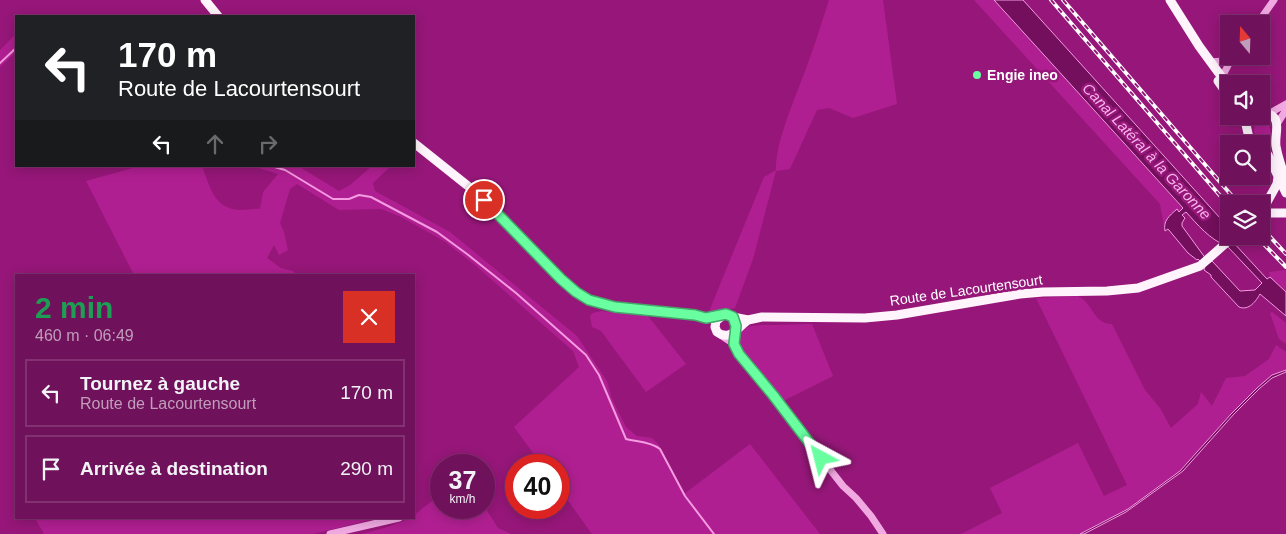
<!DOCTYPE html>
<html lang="fr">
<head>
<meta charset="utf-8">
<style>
  :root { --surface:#70115b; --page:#781f64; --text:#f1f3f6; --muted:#c09dbb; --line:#823171 }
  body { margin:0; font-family:Helvetica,sans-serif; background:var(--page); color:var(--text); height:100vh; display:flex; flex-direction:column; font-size:19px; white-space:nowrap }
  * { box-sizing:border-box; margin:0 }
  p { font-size:16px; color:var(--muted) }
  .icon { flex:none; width:28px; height:28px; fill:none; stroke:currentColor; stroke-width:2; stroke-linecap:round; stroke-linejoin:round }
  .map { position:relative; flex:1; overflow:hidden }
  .side { position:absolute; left:15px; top:274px; width:400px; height:245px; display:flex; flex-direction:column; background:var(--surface); border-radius:0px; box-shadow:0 2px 12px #0003,0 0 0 1px var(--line) }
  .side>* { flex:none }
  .guide { position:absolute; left:15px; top:15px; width:400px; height:152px; border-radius:0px; box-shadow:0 2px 12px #0003,0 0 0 1px var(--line); background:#202124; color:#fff; overflow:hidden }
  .needle { width:32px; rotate:341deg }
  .controls { position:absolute; left:1220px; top:15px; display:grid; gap:10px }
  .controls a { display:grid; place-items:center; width:50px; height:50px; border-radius:0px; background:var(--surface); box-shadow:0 2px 12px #0003,0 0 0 1px var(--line); font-size:25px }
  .speed { position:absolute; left:430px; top:454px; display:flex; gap:10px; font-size:25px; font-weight:700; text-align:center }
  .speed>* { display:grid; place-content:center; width:65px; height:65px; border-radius:50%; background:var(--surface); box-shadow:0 2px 12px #0003,0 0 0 1px var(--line); line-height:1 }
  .speed small { font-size:12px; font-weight:400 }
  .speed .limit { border:8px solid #d22; background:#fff; color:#111 }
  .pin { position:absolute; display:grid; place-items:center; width:42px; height:42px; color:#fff; margin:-21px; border:2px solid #fff; border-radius:50%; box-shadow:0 1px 5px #0007 }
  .me { position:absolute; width:55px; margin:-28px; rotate:322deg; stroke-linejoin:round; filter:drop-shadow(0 0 4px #0008) }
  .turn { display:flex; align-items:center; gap:18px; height:105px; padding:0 20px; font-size:22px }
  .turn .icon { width:65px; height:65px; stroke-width:2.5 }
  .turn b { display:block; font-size:35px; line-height:42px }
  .lanes { display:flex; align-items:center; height:48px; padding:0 20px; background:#0003; justify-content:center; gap:25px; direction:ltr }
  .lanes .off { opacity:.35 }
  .round { display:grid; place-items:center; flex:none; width:52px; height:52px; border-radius:0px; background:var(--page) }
  .overview { display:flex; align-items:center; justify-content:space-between; height:85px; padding:0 20px }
  h1 { font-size:30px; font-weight:800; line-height:38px; color:#1e9e55 }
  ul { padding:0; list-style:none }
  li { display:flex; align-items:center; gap:15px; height:68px; margin:0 10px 8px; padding:0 10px; border:2px solid var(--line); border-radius:0px }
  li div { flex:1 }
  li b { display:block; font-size:19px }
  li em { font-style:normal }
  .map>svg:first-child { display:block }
  .green { fill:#b01f91 }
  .water { fill:#730f5c; stroke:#f49be2; fill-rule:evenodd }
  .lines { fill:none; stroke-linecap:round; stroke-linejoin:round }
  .stream { stroke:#f49be2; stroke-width:2 }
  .minor { stroke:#f1a9e2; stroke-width:7 }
  .major { stroke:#fff3fc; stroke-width:9 }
  .rail-casing { stroke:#fff; stroke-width:4 }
  .rail { stroke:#961779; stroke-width:2; stroke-dasharray:5.5; stroke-linecap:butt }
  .route-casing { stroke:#44a669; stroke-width:12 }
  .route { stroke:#69ffa1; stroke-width:9 }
  .poi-dot { fill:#69ffa1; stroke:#961779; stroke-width:2 }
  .labels { text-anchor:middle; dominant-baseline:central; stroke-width:5; stroke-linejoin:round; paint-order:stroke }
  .poi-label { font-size:14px; font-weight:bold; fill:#fff; stroke:#961779; text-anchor:start }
  .street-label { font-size:14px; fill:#fff; stroke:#961779 }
  .water-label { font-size:15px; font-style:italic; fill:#f8b5ea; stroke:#961779 }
</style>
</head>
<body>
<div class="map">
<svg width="1286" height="534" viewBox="0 0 1286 534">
  <rect width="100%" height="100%" fill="#961779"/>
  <path class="green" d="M 829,0 L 883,0 L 897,104 L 853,118 L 829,108 L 817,110 L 790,169 L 776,171 L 753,259 L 735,308 L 708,314 L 764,177 L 776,170 C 775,141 798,92 808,63 C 816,42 822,21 829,0 Z
    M 974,0 L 994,0 L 1183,209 L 1179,212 L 1177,209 L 1164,226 L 1160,204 Z
    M 16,34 L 16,52 L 0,67 L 0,50 Z
    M 1261,118 C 1268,122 1270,126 1271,134 C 1265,139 1258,139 1254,132 L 1255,122 Z
    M 140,166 L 202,166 C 210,187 214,209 240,210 C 247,210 254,208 260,209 L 263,192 L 278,174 L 252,166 L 298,166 L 339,191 L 350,185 L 372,166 L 391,166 L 373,183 L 375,191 L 450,232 L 577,336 L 607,381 L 612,399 L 626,427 L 637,436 L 652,438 L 659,445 L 684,494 L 750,444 L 820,534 L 592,534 L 559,488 L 559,465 L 542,465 L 514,427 L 579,367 L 573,351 L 475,265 L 444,241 L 401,217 L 381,209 L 339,210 L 297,184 L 290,189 L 280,223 L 284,232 L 288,250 L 279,255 L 274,245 L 267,258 L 281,268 L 293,271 L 297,275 L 134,275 L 86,181 Z
    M 1285,270 L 1286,271 L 1286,292 L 1270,277 L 1269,272 Z
    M 1078,296 C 1094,304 1093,324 1112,324 L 1145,390 L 1160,408 L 1171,428 L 1198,404 L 1201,392 L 1212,406 L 1226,378 L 1245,376 L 1269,359 L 1276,345 L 1286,352 L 1286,370 L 1272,375 L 1257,388 L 1231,414 L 1180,471 L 1128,509 L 1080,534 L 961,534 L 1002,513 L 990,488 L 1078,443 L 1104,496 L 1127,485 L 1036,298 Z
    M 601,311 L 648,316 L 686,364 L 646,392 L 601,331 L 592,327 L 590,316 L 593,313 Z
    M 1272,312 L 1286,323 L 1286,344 L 1279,339 L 1270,313 Z
    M 812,324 L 833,376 L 783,401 L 743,351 C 728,323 757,325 777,325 C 788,325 800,324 812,324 Z
    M 441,494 L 441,508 L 484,506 L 498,528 L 511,534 L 361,534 C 373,531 386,528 398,523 C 404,521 408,518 414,518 L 414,515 Z
    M 35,518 L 378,518 L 313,534 L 44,534 Z"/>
  <path class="water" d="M 994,0 L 1023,0 L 1220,218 L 1232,241 L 1267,279 L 1270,277 L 1286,292 L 1286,316 L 1260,294 C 1256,301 1249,311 1239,307 L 1211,277 L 1211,275 L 1204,270 L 1205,266 L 1198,259 L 1197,260 L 1188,253 L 1168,229 L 1165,231 C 1163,221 1169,216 1177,209 L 1179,212 L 1183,208 ZM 1186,212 C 1197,224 1210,240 1227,246 L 1262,283 L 1255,290 L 1240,291 L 1212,261 L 1209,263 L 1182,226 L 1182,223 L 1185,218 L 1182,215 Z
    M 1286,370 L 1286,372 L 1272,378 L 1259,389 L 1234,414 L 1183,471 L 1126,512 L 1084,534 L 1080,534 L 1128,509 L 1180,471 L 1231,414 L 1257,388 L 1272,375 Z"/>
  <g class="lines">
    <path class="stream" d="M 0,63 L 16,48
      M 271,166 L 285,170 L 333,199 L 349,199 L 359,195 L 371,197 L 437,232 L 467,254 L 516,293 L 586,355 L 599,375 L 626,439 C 638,442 651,442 660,449 L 685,496 L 714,534"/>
    <path class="minor" d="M 1257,24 L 1274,0
      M 1211,62 L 1222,61 L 1230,56
      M 1222,77 L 1233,56
      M 1268,114 L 1286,104
      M 1277,124 L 1286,110
      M 722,336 L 734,344 L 739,354 L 773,395 L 788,416 L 843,486 L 856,498 L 871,516 L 883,534
      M 330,534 L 399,518"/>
    <path class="major" d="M 205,0 L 218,16
      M 1170,0 L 1199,46 L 1229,87
      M 1218,81 L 1229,97
      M 1261,113 C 1285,114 1274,132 1276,146 C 1278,158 1282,169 1286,180
      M 1242,116 L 1245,120 L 1249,138 L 1258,144
      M 414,143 L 473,190 L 561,279 L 576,292 L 589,300 L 602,304 L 615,307 L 695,315 L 706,318 L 719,316
      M 1261,146 L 1268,155 L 1286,193
      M 1261,213 L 1277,184 L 1278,177
      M 1261,213 L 1286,213
      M 733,317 L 748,320 L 762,317 L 865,318 L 897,315 L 1020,294 L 1043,292 L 1107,291 L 1138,288 L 1200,266 L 1234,236
      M 736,329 L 735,320 L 730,315 L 723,315 L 716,321 L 715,327 L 717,332 C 730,342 738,327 748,320"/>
    <g class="rail-casing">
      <path id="rail" d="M 1051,0 L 1229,206
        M 1063,0 L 1239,204
        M 1261,227 L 1286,254
        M 1256,236 L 1286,267"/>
    </g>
    <use href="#rail" class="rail"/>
  </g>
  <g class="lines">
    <g class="route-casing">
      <path id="route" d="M 484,200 L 561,279 L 576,292 L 589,300 L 615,307 L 695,315 L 706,318 L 726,314 L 733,317 L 736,326 L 734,344 L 739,354 L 773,395 L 821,458"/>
    </g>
    <use href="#route" class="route"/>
  </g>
  <circle class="poi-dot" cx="977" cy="75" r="5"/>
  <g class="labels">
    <g class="poi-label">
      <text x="987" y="75">Engie ineo</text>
    </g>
    <g class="street-label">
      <text transform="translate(966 290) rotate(-8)">Route de Lacourtensourt</text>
    </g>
    <g class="water-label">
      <text transform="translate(1147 151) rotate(47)">Canal Latéral à la Garonne</text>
    </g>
  </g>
</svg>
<div class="controls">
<a><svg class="needle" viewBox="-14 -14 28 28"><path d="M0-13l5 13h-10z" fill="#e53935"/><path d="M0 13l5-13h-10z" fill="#c09dbb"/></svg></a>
<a><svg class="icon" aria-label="sound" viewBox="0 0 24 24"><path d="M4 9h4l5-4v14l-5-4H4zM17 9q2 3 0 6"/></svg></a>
<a><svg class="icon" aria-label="search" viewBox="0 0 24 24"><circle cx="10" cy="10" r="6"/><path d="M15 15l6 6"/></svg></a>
<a><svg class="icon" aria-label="layers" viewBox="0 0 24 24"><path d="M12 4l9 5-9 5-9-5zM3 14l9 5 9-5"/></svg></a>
</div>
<div class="speed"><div>37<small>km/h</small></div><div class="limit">40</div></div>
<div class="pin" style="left:484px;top:200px;background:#d93025"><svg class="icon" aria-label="arrive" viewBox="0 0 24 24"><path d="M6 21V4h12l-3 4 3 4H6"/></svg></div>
<svg class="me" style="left:821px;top:458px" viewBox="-20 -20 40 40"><path d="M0-17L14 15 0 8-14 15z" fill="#69ffa1" stroke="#fff" stroke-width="4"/></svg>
<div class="guide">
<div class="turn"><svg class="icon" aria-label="left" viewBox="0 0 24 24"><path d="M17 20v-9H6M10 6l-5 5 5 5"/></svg><div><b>170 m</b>Route de Lacourtensourt</div></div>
<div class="lanes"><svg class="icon" aria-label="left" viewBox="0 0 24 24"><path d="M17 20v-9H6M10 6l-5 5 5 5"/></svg><svg class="icon off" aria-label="ahead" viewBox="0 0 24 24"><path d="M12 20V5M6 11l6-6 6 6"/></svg><svg class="icon off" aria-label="right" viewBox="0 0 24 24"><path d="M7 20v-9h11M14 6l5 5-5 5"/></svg></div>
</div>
<section class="side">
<div class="overview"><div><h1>2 min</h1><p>460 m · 06:49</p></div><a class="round" style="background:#d93025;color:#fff"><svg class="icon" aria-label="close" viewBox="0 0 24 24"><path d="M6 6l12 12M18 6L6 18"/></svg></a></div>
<ul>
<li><svg class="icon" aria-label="left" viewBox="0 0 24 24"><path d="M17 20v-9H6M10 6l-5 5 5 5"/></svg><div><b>Tournez à gauche</b><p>Route de Lacourtensourt</p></div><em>170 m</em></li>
<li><svg class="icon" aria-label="arrive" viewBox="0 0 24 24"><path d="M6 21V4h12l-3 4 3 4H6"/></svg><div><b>Arrivée à destination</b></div><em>290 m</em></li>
</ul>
</section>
</div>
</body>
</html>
